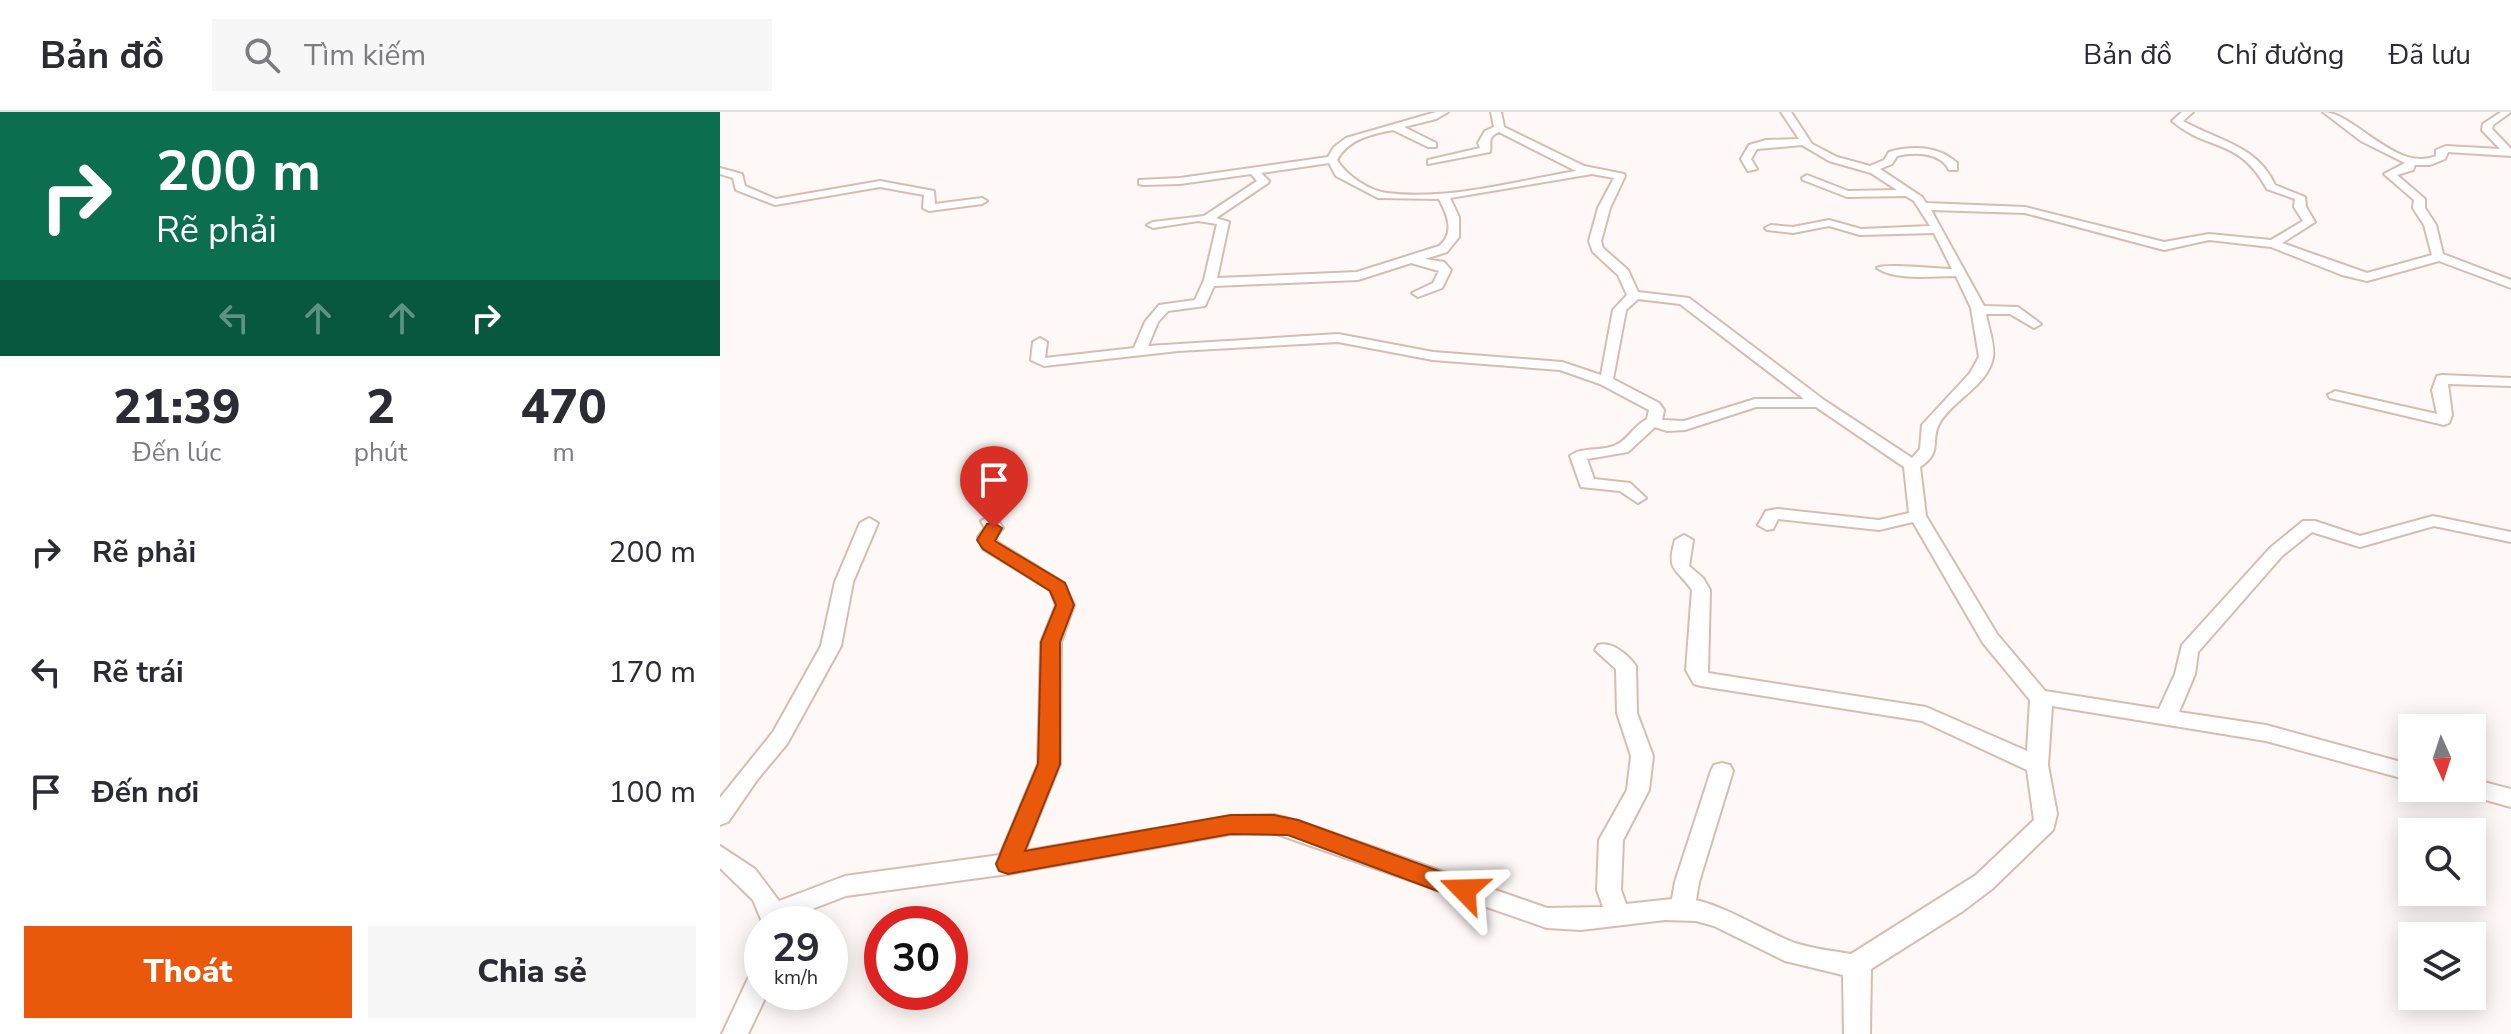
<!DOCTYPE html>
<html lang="vi">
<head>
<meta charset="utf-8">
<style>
  :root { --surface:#fff; --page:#f7f7f7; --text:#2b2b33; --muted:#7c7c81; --line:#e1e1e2; --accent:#ea580c }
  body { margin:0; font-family:"Nunito Sans",sans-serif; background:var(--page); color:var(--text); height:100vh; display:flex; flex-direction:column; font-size:30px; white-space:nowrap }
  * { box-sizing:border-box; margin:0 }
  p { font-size:26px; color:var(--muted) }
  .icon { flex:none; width:44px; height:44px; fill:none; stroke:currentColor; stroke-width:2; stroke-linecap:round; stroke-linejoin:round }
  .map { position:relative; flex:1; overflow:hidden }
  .details { display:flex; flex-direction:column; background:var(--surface); width:720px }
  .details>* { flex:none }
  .hud { background:#0b6e4f; color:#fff; overflow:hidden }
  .needle { width:52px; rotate:177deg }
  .buttons { position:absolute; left:1678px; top:602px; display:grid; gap:16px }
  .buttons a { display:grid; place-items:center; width:88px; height:88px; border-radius:0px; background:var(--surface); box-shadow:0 4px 20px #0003; font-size:40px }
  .speed { position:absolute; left:24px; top:794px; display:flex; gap:16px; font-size:40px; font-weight:700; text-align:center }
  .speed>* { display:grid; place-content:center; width:104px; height:104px; border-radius:50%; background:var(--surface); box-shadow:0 4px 20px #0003; line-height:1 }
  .speed small { font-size:20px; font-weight:400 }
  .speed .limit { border:12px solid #d22; background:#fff; color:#111 }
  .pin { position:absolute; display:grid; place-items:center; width:68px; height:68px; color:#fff; margin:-82px -34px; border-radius:50% 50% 50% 0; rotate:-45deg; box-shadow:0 0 8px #0007 }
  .pin .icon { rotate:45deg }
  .me { position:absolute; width:88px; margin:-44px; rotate:292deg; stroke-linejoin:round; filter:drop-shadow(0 0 6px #0008) }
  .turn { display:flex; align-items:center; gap:28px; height:168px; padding:0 24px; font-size:36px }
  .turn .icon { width:104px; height:104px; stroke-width:2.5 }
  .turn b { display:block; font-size:56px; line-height:68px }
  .lanes { display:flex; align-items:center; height:76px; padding:0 24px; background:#0003; justify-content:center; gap:40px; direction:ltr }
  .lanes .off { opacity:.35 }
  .eta { display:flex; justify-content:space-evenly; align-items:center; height:136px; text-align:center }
  .eta b { font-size:48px; font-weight:800; line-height:56px }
  .primary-button { display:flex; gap:16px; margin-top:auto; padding:16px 24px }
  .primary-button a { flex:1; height:92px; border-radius:0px; background:var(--accent); color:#fff; font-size:32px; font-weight:800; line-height:92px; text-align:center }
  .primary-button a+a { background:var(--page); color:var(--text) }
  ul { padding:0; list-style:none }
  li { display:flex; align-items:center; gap:24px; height:120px; padding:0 24px }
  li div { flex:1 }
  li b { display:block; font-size:30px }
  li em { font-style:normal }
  header { display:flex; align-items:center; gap:48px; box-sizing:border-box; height:112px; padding:0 40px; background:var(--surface); border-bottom:2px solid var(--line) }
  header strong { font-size:38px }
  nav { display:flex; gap:44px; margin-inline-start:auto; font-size:28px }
  .search { width:560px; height:72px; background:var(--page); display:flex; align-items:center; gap:20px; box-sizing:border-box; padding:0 28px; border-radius:0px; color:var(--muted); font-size:30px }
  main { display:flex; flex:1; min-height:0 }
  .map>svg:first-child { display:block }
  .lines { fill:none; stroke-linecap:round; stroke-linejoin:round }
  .minor-casing { stroke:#d8bcb2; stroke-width:4 }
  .minor { fill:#fff; fill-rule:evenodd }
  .route { fill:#ea580c; stroke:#983908; stroke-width:2 }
</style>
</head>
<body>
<header>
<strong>Bản đồ</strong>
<div class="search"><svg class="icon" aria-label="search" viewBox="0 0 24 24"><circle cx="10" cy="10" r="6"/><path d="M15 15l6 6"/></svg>Tìm kiếm</div>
<nav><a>Bản đồ</a><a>Chỉ đường</a><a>Đã lưu</a></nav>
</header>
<main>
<section class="details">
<div class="hud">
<div class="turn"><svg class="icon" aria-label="right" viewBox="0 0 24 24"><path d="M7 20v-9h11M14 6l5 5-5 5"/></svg><div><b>200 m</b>Rẽ phải</div></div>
<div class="lanes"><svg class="icon off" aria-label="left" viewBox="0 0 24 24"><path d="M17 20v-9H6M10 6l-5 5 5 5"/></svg><svg class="icon off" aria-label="ahead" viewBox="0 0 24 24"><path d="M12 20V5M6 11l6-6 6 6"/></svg><svg class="icon off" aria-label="ahead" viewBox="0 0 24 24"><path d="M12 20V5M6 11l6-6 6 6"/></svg><svg class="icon" aria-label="right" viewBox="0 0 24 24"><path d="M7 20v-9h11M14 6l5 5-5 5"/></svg></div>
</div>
<div class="eta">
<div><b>21:39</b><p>Đến lúc</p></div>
<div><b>2</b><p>phút</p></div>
<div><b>470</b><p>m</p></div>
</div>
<ul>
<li><svg class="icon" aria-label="right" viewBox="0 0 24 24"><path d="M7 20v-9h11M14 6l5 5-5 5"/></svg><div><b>Rẽ phải</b></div><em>200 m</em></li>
<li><svg class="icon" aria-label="left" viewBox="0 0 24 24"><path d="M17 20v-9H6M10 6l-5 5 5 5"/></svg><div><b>Rẽ trái</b></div><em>170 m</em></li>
<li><svg class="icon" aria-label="arrive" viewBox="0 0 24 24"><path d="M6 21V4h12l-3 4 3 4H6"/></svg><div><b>Đến nơi</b></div><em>100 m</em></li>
</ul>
<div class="primary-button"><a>Thoát</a><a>Chia sẻ</a></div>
</section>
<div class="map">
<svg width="1791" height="922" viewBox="0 0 1791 922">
  <rect width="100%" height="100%" fill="#fef8f6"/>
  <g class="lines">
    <g class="minor-casing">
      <path id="minor" d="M 716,0 L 728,0 L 716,7 L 684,15 L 716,31 L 716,35 L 708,35 L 673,18 C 652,22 628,27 617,48 C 626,63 649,79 667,81 C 729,89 796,69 856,59 L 779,20 C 766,26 772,31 770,40 L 708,52 L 708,48 L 760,36 L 758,31 L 765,19 L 774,15 L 771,0 L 781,0 L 784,15 L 864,54 L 904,62 L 905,64 L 890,96 L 881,129 L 883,136 L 908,158 L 918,180 L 969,186 L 1104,288 L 1192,346 L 1200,337 L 1202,313 L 1250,261 L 1259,245 L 1251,196 L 1236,164 C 1212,164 1176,169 1157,156 C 1164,151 1217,157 1232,157 L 1214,121 L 1140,123 L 1109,114 L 1073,121 L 1047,118 L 1045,116 L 1051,113 L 1073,115 L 1109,108 L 1141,117 L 1210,114 L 1194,89 L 1186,84 L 1127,85 L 1083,68 L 1082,66 L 1087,63 L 1128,79 L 1177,78 L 1151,61 L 1109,49 L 1082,33 L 1037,37 L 1031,47 L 1037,57 L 1028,59 L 1021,47 L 1029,33 L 1046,28 L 1079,27 L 1061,0 L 1071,0 L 1092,32 L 1117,45 L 1150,54 L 1164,48 L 1169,40 C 1193,33 1219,34 1237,51 L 1237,58 L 1229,58 C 1221,40 1194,40 1177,44 L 1172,52 L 1160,57 L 1202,85 L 1206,91 L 1305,95 L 1444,130 L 1489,122 L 1551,128 L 1583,109 L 1574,95 L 1575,87 L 1547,77 C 1518,24 1490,41 1452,9 L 1462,0 L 1473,0 L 1463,9 C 1498,29 1537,33 1555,73 L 1585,85 L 1586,95 L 1595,110 L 1562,131 L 1647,161 L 1712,143 L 1704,113 L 1693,96 L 1694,88 L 1664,62 L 1685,51 L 1641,29 L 1603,0 C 1634,0 1676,61 1716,44 L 1716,38 L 1726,34 L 1780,37 L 1762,18 L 1763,12 L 1781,0 L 1791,0 L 1773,13 L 1772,17 L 1791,37 L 1791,44 L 1728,40 L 1725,47 L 1710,53 L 1695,53 L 1693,58 L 1677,63 L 1705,87 L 1705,96 L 1716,113 L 1723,142 L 1791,168 L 1791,176 L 1719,149 L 1647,169 L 1622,163 L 1551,135 L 1489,128 L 1444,138 L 1305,101 L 1211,98 L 1264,194 L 1298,195 L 1321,212 L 1314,216 L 1290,202 L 1266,202 C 1268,214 1275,233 1273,245 C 1269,273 1231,289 1219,312 C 1210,329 1223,340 1200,355 L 1206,404 L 1277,522 L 1325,579 L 1439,597 L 1455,562 L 1462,533 L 1550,436 L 1583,409 L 1595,409 L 1640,424 L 1713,404 L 1791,420 L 1791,430 L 1714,414 L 1640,435 L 1592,420 L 1562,444 L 1478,540 L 1475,562 L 1459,600 L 1546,613 L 1692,653 L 1692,669 L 1546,629 L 1332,594 L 1328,653 L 1337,702 L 1333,718 L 1272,777 L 1243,799 L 1151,857 L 1150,922 L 1124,922 L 1123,863 L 1065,849 L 994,814 L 976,809 L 945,808 L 861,818 L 827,816 L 554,721 L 511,722 L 288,762 L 126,784 L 66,807 L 67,812 L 43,812 L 33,788 L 0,756 L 0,734 L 35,757 L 59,789 L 125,764 L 280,743 L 318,652 L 321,530 L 336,493 L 330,478 L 263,437 L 258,425 L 265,416 L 261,409 L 270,404 L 276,405 L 283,416 L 276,425 L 277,430 L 344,471 L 354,493 L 341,530 L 340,652 L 305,739 L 511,704 L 554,703 L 578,709 L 827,796 L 883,795 L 877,778 L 879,728 L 907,678 L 911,644 L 897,601 L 896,557 L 875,538 L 878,533 C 892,529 908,543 916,554 L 917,601 L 933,644 L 929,678 L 903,728 L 901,778 L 906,792 L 952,787 L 955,770 L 991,659 L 994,653 L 1002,651 L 1010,653 L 1013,659 L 979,770 L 976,788 C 1012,797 1041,818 1075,831 C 1093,837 1113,839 1131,842 L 1256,763 L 1314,708 L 1307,658 L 1202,609 L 981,574 L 974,572 L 966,558 L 972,478 C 956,455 946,460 955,428 L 964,423 L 973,428 L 969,454 L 983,466 L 990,478 L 988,561 L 1206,595 L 1307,639 L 1310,588 L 1263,531 L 1193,410 L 1159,418 L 1058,407 L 1053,417 L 1047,418 L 1038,413 L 1046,399 L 1057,397 L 1159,408 L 1189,401 L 1184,355 L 1096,295 L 1036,295 L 965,318 L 947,319 L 935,315 L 908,340 L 867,347 L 874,367 L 910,371 L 926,386 L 918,391 L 900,379 L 861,375 L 850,344 C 863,334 881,340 896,333 C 908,328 914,313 927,307 L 929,298 L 880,272 L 840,258 L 713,248 L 618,230 L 458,239 L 324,254 L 311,248 L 313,230 L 320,226 L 327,230 L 325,246 L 414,236 L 425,210 L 439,193 L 475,188 L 484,168 L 497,112 L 478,109 L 433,116 L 427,113 L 433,110 L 484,104 L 537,69 L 531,62 L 460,72 L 423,73 L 419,72 L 419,68 L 460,66 L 608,45 L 614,35 L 626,26 ZM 609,51 L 616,64 L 658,86 L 719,87 C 728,104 735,121 719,134 L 637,160 L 497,166 L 509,110 L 496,106 L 548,71 L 549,69 L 541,61 ZM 872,62 L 894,66 L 878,96 L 869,129 L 873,140 L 898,163 L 907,183 L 893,198 L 881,263 L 842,250 L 713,240 L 618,222 L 428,234 L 438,210 L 448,199 L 485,194 L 494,174 L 638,168 L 691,151 L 719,159 L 713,171 L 692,181 L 698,185 L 722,176 L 731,158 L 724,150 L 705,147 L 727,140 L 739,125 L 739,105 L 730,86 ZM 918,187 L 960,192 L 1084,287 L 1035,287 L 964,309 L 942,308 L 944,298 L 939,291 L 893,267 L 906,198 Z
        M 0,56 L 22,62 L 25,74 L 56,87 L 160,69 L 214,79 L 215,92 L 262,86 L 267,89 L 262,92 L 209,99 L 203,96 L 204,83 L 160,75 L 55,93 L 16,78 L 13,66 L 0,62 Z
        M 1722,263 L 1791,266 L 1791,274 L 1728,272 L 1732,303 L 1729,311 L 1724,313 L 1610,286 L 1608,283 L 1615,279 L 1717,302 L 1712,278 L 1717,264 Z
        M 149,406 L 158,411 L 133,470 L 121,534 L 67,632 L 37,668 L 8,710 L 0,713 L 0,686 L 53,620 L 101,534 L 115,470 L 140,411 Z
        M 1752,667 L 1791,677 L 1791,695 L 1744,682 L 1741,676 L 1752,676 Z
        M 42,853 L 42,880 L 48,880 L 28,922 L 2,922 L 33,856 Z"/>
    </g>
    <use href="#minor" class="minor"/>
  </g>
  <path class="route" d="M 274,411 L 282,416 L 275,429 L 345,471 L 354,493 L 340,530 L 340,652 L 305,739 L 511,703 L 554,703 L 578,708 L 752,771 L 756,778 L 752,786 L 744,789 L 568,723 L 511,722 L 288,762 L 279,759 L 276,752 L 318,652 L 321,530 L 336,493 L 330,479 L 263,437 L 257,428 L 267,412 Z"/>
</svg>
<div class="buttons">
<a><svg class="needle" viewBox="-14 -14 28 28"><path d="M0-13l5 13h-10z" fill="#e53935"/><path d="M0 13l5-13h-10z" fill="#7c7c81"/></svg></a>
<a><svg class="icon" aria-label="search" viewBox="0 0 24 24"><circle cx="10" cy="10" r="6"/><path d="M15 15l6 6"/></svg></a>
<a><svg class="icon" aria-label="layers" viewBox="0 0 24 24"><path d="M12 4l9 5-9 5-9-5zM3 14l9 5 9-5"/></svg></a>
</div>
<div class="speed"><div>29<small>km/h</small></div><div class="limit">30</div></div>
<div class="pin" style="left:274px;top:416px;background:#d93025"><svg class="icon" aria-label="arrive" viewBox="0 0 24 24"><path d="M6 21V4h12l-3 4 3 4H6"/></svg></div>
<svg class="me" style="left:744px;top:778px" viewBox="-20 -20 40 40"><path d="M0-17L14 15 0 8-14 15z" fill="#ea580c" stroke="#fff" stroke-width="4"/></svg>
</div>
</main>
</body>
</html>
